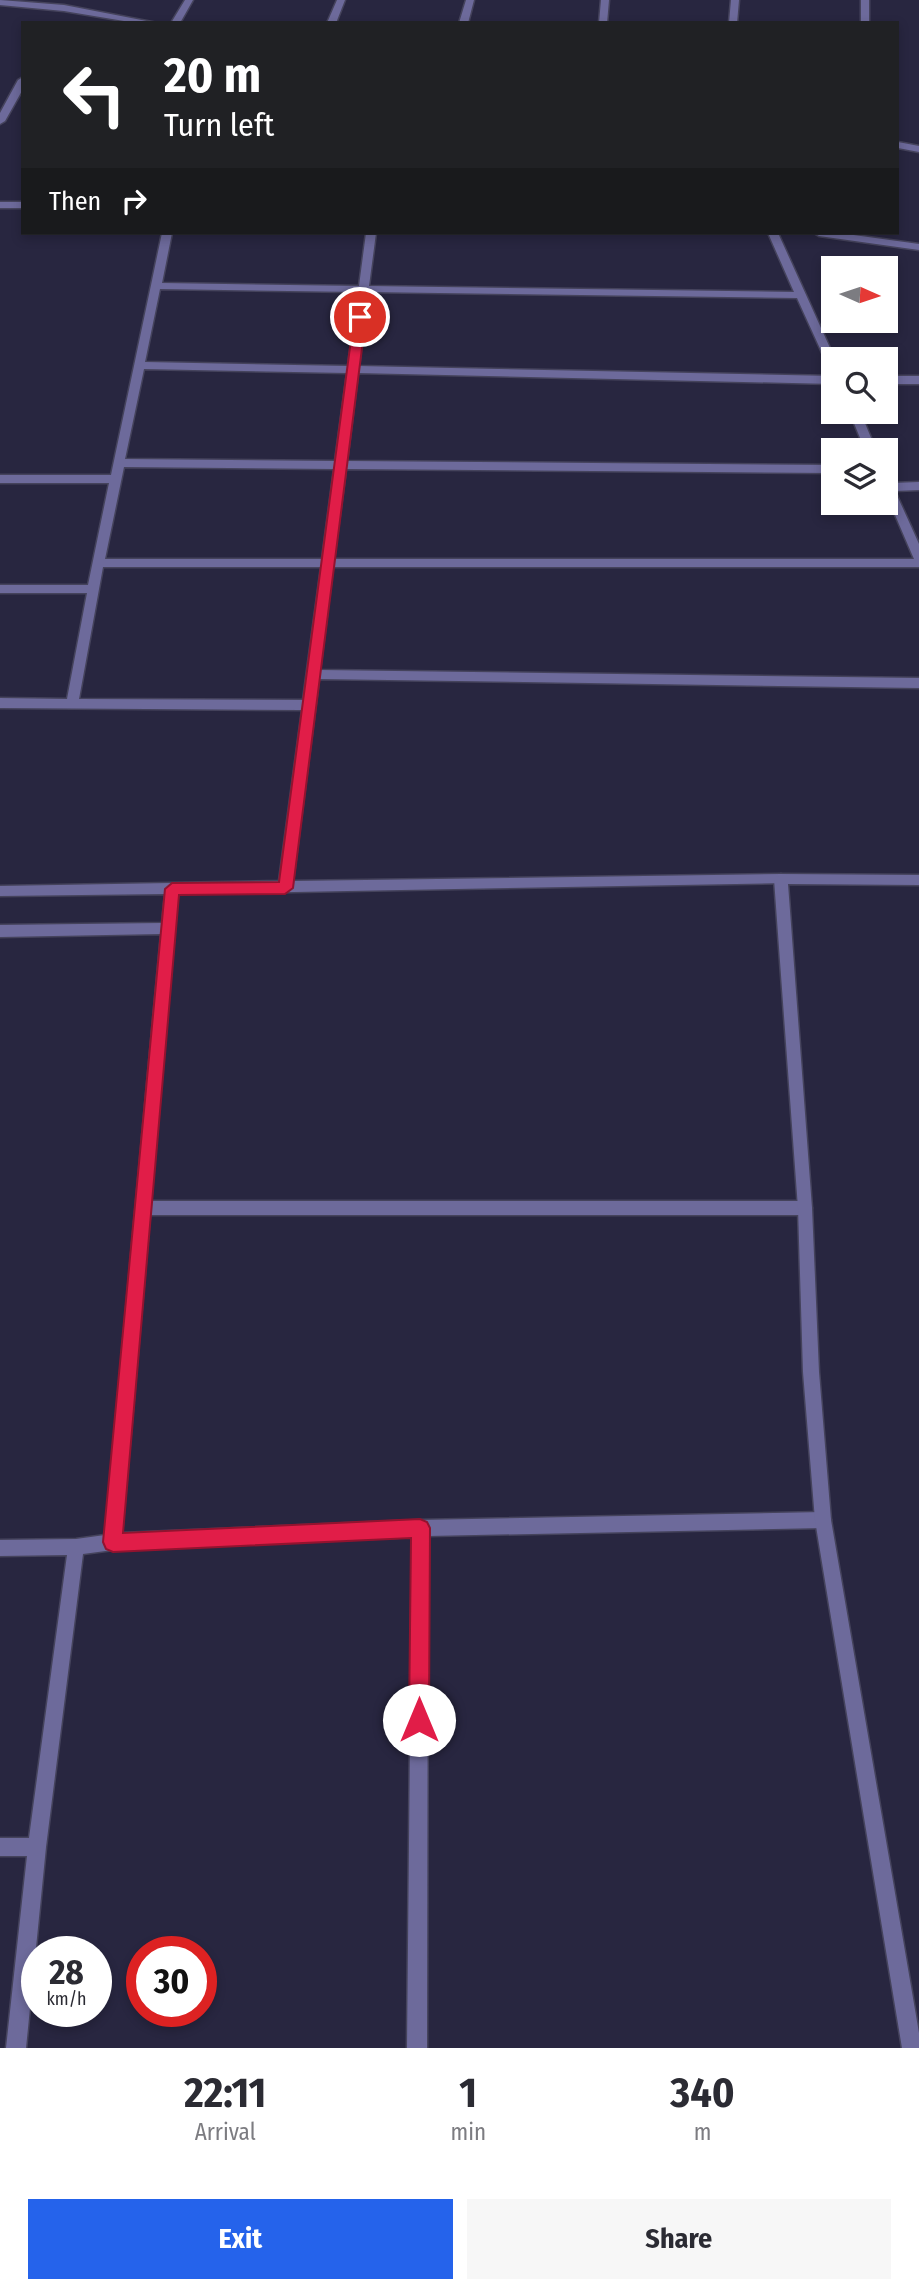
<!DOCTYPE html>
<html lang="en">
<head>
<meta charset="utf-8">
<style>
  :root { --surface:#fff; --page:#f7f7f7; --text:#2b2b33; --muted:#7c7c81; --accent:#2563eb }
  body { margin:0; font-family:"Fira Sans Condensed",sans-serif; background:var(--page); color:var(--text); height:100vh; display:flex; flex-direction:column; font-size:26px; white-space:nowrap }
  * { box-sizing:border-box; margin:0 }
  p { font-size:23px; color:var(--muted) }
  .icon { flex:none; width:38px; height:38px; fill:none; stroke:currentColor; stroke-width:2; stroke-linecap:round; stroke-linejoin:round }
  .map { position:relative; height:2048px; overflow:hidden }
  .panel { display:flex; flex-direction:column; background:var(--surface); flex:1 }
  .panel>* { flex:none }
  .top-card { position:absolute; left:21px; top:21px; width:878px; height:214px; border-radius:0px; box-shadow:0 4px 10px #0003; background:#202124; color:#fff; overflow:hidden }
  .needle { width:46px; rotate:93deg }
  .fabs { position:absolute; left:821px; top:256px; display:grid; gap:14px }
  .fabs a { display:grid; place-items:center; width:77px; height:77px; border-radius:0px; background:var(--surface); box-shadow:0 4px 10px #0003; font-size:35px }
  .speed { position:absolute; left:21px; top:1936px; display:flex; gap:14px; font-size:35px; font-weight:700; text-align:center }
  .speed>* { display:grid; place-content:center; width:91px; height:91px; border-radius:50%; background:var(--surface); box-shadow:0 4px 10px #0003; line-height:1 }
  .speed small { font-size:18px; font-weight:400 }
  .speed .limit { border:10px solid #d22; background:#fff; color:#111 }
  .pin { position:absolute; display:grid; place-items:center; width:60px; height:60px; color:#fff; margin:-30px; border:4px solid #fff; border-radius:50%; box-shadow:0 2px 7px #0007 }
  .me { position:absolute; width:77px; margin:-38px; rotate:0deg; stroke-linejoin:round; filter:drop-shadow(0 0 5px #0008) }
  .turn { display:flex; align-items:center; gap:24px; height:147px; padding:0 28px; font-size:32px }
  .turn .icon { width:91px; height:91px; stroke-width:2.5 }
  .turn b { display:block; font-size:49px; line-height:60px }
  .then { display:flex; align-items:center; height:66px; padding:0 28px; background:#0003; gap:14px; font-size:26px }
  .eta { display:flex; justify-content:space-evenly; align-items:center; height:119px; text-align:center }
  .eta b { font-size:42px; font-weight:700; line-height:49px }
  .cta { display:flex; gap:14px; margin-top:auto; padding:14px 28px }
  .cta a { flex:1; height:80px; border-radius:0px; background:var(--accent); color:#fff; font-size:28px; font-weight:700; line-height:80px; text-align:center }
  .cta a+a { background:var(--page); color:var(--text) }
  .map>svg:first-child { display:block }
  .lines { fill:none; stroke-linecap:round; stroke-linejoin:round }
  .minor-casing { stroke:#45435c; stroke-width:3 }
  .tertiary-casing { stroke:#45435c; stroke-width:3 }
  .minor { fill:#6d6a9b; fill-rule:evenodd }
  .tertiary { fill:#6d6a9b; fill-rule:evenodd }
  .route { fill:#e11d48; stroke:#92132f; stroke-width:2 }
</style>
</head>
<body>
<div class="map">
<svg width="919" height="2048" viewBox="0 0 919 2048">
  <rect width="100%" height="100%" fill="#282640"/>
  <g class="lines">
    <g class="minor-casing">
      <path id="minor" d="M 0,0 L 64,5 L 157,23 L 136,23 L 64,11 L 0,5 Z
        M 185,0 L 193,0 L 180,23 L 171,23 Z
        M 337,0 L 345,0 L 336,23 L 327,23 Z
        M 466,0 L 474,0 L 468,23 L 459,23 Z
        M 601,0 L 609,0 L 607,23 L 599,23 Z
        M 731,0 L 739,0 L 737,23 L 729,23 Z
        M 861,0 L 869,0 L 869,23 L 861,23 Z
        M 23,77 L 23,89 L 5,121 L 0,124 L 0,113 L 18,80 Z
        M 898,142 L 919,146 L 919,152 L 898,148 Z
        M 0,202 L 23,202 L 23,208 L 0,208 Z
        M 162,233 L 172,233 L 162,283 L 359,286 L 366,233 L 376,233 L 369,286 L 794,292 L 768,233 L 778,233 L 835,359 L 833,359 L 833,369 L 828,366 L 797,298 L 368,292 L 359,366 L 833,376 L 833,384 L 358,373 L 347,461 L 833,465 L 833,473 L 346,469 L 334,559 L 914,559 L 886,494 L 886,478 L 890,479 L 892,483 L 919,482 L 919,490 L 895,491 L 919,544 L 919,567 L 333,567 L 320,670 L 919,678 L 919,688 L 319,679 L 293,881 L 781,874 L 788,879 L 786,883 L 178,894 L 151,1201 L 805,1201 L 810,1203 L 812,1208 L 810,1213 L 805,1215 L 150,1215 L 122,1533 L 420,1520 L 823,1512 L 829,1514 L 831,1520 L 829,1526 L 823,1528 L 428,1536 L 427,2048 L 407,2048 L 412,1537 L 113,1550 L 83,1554 L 46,1847 L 26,2048 L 6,2048 L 27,1856 L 0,1856 L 0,1838 L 29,1838 L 67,1555 L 0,1556 L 0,1540 L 76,1539 L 105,1535 L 161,934 L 0,937 L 0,925 L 162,923 L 165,894 L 0,896 L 0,886 L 279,881 L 302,710 L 0,708 L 0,698 L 67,699 L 87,593 L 0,593 L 0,585 L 88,585 L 109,483 L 0,483 L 0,475 L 111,475 ZM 160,289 L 358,292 L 348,366 L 145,362 ZM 144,369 L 347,373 L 335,461 L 125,459 ZM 124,467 L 334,469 L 322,559 L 105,559 ZM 103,567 L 321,567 L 303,700 L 79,699 Z
        M 814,233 L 839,233 L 919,244 L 919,250 L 819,236 Z
        M 886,376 L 919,376 L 919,384 L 886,384 Z
        M 849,411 L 860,411 L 876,450 L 865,450 Z"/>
    </g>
    <g class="tertiary-casing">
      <path id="tertiary" d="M 781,874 L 919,875 L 919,885 L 788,884 L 812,1208 L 819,1372 L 831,1520 L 919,2033 L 919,2048 L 902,2048 L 815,1520 L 803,1372 L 798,1208 L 774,879 Z"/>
    </g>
    <use href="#minor" class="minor"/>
    <use href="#tertiary" class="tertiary"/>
  </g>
  <path class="route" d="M 360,313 L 366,317 L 293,888 L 285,894 L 179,895 L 123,1533 L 420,1519 L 427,1522 L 430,1528 L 429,1720 L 426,1727 L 419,1730 L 412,1727 L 409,1720 L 411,1538 L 113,1552 L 106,1549 L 103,1542 L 165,889 L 172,883 L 279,882 L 354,317 Z"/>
</svg>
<div class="fabs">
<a><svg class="needle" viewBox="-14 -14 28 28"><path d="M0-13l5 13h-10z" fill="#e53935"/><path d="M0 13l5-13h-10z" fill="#7c7c81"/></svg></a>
<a><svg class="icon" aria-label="search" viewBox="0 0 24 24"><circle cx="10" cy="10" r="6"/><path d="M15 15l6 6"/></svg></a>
<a><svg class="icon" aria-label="layers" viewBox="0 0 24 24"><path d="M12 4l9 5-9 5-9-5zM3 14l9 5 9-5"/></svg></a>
</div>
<div class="speed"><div>28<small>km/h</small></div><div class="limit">30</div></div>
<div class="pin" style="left:360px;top:317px;background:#d93025"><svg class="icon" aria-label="arrive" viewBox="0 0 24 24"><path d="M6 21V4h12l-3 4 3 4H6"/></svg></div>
<svg class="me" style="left:419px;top:1720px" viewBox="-20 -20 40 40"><circle r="19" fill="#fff"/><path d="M0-13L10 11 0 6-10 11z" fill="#e11d48"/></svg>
<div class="top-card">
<div class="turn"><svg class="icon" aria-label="left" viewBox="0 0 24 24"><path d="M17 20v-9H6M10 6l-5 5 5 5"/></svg><div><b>20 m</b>Turn left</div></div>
<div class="then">Then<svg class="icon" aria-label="right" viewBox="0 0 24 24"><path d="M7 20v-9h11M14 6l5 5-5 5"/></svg></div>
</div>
</div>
<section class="panel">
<div class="eta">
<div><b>22:11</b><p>Arrival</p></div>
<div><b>1</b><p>min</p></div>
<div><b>340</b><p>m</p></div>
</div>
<div class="cta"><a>Exit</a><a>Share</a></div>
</section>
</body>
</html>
